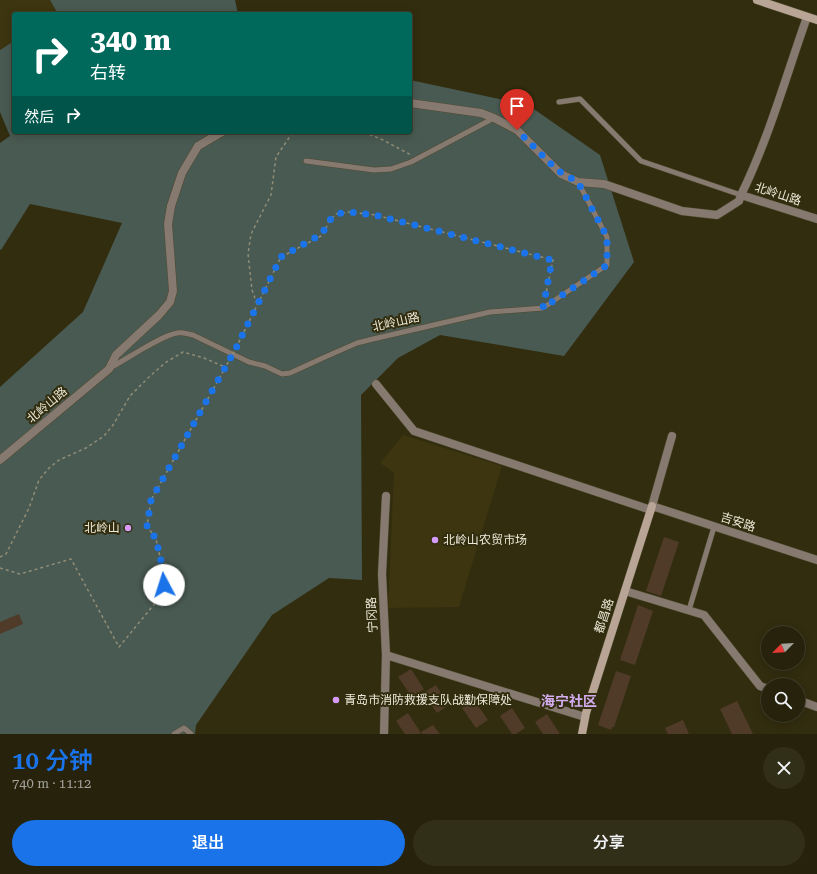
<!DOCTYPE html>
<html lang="zh">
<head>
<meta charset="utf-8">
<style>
  :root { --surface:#26220b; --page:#322f19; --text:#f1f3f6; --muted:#a4a49d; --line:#423f2c; --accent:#1a73e8 }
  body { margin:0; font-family:"Roboto Serif","Noto Sans SC",serif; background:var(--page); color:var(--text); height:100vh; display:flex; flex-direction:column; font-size:15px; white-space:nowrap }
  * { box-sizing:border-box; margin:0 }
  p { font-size:13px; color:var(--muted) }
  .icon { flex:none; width:22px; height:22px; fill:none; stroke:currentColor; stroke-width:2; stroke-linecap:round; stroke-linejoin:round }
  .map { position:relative; height:734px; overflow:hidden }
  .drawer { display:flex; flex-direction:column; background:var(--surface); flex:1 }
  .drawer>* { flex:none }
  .hud { position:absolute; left:12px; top:12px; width:400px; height:122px; border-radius:4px; box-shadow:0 2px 10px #0003,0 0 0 1px var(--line); background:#00695c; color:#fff; overflow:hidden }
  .needle { width:26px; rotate:246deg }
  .tools { position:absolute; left:761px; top:626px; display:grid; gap:8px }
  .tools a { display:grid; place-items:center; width:44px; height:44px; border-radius:50%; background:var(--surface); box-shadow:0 2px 10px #0003,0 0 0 1px var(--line); font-size:20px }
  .pin { position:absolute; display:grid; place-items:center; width:34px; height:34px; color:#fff; margin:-41px -17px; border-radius:50% 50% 50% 0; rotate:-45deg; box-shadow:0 0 4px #0007 }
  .pin .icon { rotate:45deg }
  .me { position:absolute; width:44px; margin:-22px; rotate:355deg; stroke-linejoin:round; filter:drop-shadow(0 0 3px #0008) }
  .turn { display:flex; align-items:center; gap:14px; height:84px; padding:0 12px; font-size:18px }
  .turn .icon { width:52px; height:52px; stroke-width:2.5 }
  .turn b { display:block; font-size:28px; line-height:34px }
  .then { display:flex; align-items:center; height:38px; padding:0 12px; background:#0003; gap:8px; font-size:15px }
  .round { display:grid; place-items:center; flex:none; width:42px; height:42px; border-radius:21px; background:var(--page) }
  .summary { display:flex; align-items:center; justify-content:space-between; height:68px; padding:0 12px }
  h1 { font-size:24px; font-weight:600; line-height:30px; color:var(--accent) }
  .button { display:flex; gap:8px; margin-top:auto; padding:8px 12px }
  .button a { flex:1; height:46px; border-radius:24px; background:var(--accent); color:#fff; font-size:16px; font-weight:600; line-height:46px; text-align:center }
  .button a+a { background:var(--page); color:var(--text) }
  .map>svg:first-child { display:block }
  .built { fill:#3c350f }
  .green { fill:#495a52 }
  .building { fill:#503b29 }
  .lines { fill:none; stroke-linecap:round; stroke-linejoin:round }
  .lane-casing { stroke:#504b2f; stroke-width:6 }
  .street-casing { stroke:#504b2f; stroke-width:9 }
  .secondary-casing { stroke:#504b2f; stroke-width:9 }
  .path { stroke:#918d76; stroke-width:1.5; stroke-dasharray:3 3; stroke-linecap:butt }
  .lane { stroke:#867970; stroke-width:5 }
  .street { stroke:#867970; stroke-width:8 }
  .secondary { stroke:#b9a596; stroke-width:8 }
  .path-bridge { stroke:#918d76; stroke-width:1.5; stroke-dasharray:3 3; stroke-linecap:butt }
  .route { stroke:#1a73e8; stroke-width:7; stroke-dasharray:0 12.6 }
  .poi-dot { fill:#d59cfb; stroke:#322d0f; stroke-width:1.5 }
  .labels { text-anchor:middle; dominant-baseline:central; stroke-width:4; stroke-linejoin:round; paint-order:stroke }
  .street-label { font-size:12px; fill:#ece9d8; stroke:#322d0f }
  .poi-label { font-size:12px; fill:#ece9d8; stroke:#322d0f; text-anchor:start }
  .quarter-label { font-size:14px; font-weight:bold; fill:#d4adef; stroke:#322d0f }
</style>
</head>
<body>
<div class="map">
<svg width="817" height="734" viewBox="0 0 817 734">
  <rect width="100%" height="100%" fill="#322d0f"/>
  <path class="built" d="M 0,0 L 50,0 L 59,14 L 14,14 L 14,41 L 0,50 Z
    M 403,435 L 502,466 L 459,607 L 388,608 L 394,473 L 380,463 Z"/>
  <path class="green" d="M 50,0 L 235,0 L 238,14 L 58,14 Z
    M 14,41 L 14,132 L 410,132 L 410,80 L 528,105 L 600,155 L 634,262 L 564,356 L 440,335 L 398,358 L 361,395 L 362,580 L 329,578 L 272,615 L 196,725 L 195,734 L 0,734 L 0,387 L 83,312 L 122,223 L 30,204 L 1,250 L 0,249 L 0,143 L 10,136 L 0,112 L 0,50 Z"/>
  <path class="building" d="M 664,537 L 679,542 L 661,596 L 646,591 Z
    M 638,605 L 653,611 L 635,665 L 620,660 Z
    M 19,614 L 23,624 L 0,634 L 0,622 Z
    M 411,669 L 424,689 L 412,697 L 398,677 Z
    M 616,671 L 631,676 L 614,727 L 612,727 L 611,730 L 598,725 Z
    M 436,685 L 449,705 L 437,713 L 423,693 Z
    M 474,700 L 488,720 L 476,728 L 462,708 Z
    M 737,701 L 753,734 L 732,734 L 720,709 Z
    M 512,708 L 525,728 L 516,734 L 512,734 L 500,716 Z
    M 408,713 L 421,733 L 419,734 L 405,734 L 396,721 Z
    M 547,714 L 560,734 L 543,734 L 535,722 Z
    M 683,720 L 689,734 L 668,734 L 665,728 Z
    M 433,725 L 440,734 L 422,734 L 421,732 Z"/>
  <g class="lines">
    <g class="lane-casing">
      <path id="lane" d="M 559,102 L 580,99 L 641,161 L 741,195
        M 306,161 L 374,170 L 391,169 L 411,162 L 494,118
        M 110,368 C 127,359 160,336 177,333 C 183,332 187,334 193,335 L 249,362 L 265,366 L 282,374 L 290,373 L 325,357 L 357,343 L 373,339 L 490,312 L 543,308 L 607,265 L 607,237 L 578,182
        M 689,610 L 714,527
        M 174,734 L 184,728 L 191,734"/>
    </g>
    <g class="street-casing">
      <path id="street" d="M 410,103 L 481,113 L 494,118 L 517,130 L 561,174 L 578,182 L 604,184 L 682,211 L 717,215 L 739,201 L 741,195 L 817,219
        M 741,195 C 769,138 786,76 807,17
        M 376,384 L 414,431 L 651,510
        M 672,436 L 652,506 L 817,560
        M 0,460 L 109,369 L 116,355 L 159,315 L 170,302 L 173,291 L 168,224 L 171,206 L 182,173 L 198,146 L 222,132
        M 625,591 L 704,615 L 760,686 L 768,689
        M 386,655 L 585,717
        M 798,700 L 817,707
        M 384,734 L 386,655 L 382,574 L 386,496"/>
    </g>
    <g class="secondary-casing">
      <path id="secondary" d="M 757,0 L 817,20
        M 582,734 L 586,713 L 652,506"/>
    </g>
    <path class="path" d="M 364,132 L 383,140 L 411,155
      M 257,304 L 252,290 L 248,254 L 251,234 L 271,195 L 276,157 L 293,132
      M 236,348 L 281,257 L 323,235 L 329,221 L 336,214 L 350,212 L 375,215 L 553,260 L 545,298
      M 0,557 L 6,554 L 29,508 L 39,480 L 49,468 L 59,460 L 86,448 L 104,436 L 113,425 L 130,396 L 149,377 L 165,363 L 183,352 L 204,358 L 225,367
      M 0,568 L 20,574 L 71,559 L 119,647 L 161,596 L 164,585 L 163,570 L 156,539 L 147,526 L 151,500 L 224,370"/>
    <use href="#lane" class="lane"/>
    <use href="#street" class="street"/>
    <use href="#secondary" class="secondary"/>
    <path class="path-bridge" d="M 224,370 L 236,348"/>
  </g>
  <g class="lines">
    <path class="route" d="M 164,585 L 163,570 L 156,539 L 147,526 L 151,500 L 236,348 L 281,257 L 322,234 L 329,221 L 336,214 L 350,212 L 375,215 L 552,260 L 543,308 L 607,265 L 607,237 L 578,182 L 557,170 L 517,130"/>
  </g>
  <g class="poi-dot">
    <circle cx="128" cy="528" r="4"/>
    <circle cx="435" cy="540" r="4"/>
    <circle cx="336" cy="700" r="4"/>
  </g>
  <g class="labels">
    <g class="street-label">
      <text transform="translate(778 194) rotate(18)">北岭山路</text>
      <text transform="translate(396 322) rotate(-13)">北岭山路</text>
      <text transform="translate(47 405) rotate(-40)">北岭山路</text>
      <text transform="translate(738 522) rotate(18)">吉安路</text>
      <text transform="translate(372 615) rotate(-93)">宁冈路</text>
      <text transform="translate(604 616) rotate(-72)">都昌路</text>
    </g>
    <g class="poi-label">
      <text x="120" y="528" text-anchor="end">北岭山</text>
      <text x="443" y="540">北岭山农贸市场</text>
      <text x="344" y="700">青岛市消防救援支队战勤保障处</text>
    </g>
    <g class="quarter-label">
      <text x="569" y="701">海宁社区</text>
    </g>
  </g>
</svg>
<div class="tools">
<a><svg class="needle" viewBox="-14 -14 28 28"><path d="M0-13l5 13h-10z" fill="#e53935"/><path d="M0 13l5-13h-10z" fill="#a4a49d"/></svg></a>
<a><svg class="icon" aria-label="search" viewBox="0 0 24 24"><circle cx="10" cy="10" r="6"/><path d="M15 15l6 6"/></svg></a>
</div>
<div class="pin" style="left:517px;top:130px;background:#d93025"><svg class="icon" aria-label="arrive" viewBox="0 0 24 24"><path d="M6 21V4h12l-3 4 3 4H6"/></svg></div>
<svg class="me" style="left:164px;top:585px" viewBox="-20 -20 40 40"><circle r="19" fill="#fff"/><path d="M0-13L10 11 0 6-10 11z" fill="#1a73e8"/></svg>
<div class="hud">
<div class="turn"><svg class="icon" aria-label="right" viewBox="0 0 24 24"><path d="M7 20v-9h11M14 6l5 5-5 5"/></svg><div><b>340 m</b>右转</div></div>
<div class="then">然后<svg class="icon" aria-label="right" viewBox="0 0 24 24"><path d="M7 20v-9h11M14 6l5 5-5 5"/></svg></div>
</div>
</div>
<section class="drawer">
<div class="summary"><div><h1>10 分钟</h1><p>740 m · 11:12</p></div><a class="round"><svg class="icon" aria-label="close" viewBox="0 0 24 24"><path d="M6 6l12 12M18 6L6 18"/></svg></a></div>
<div class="button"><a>退出</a><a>分享</a></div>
</section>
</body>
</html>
